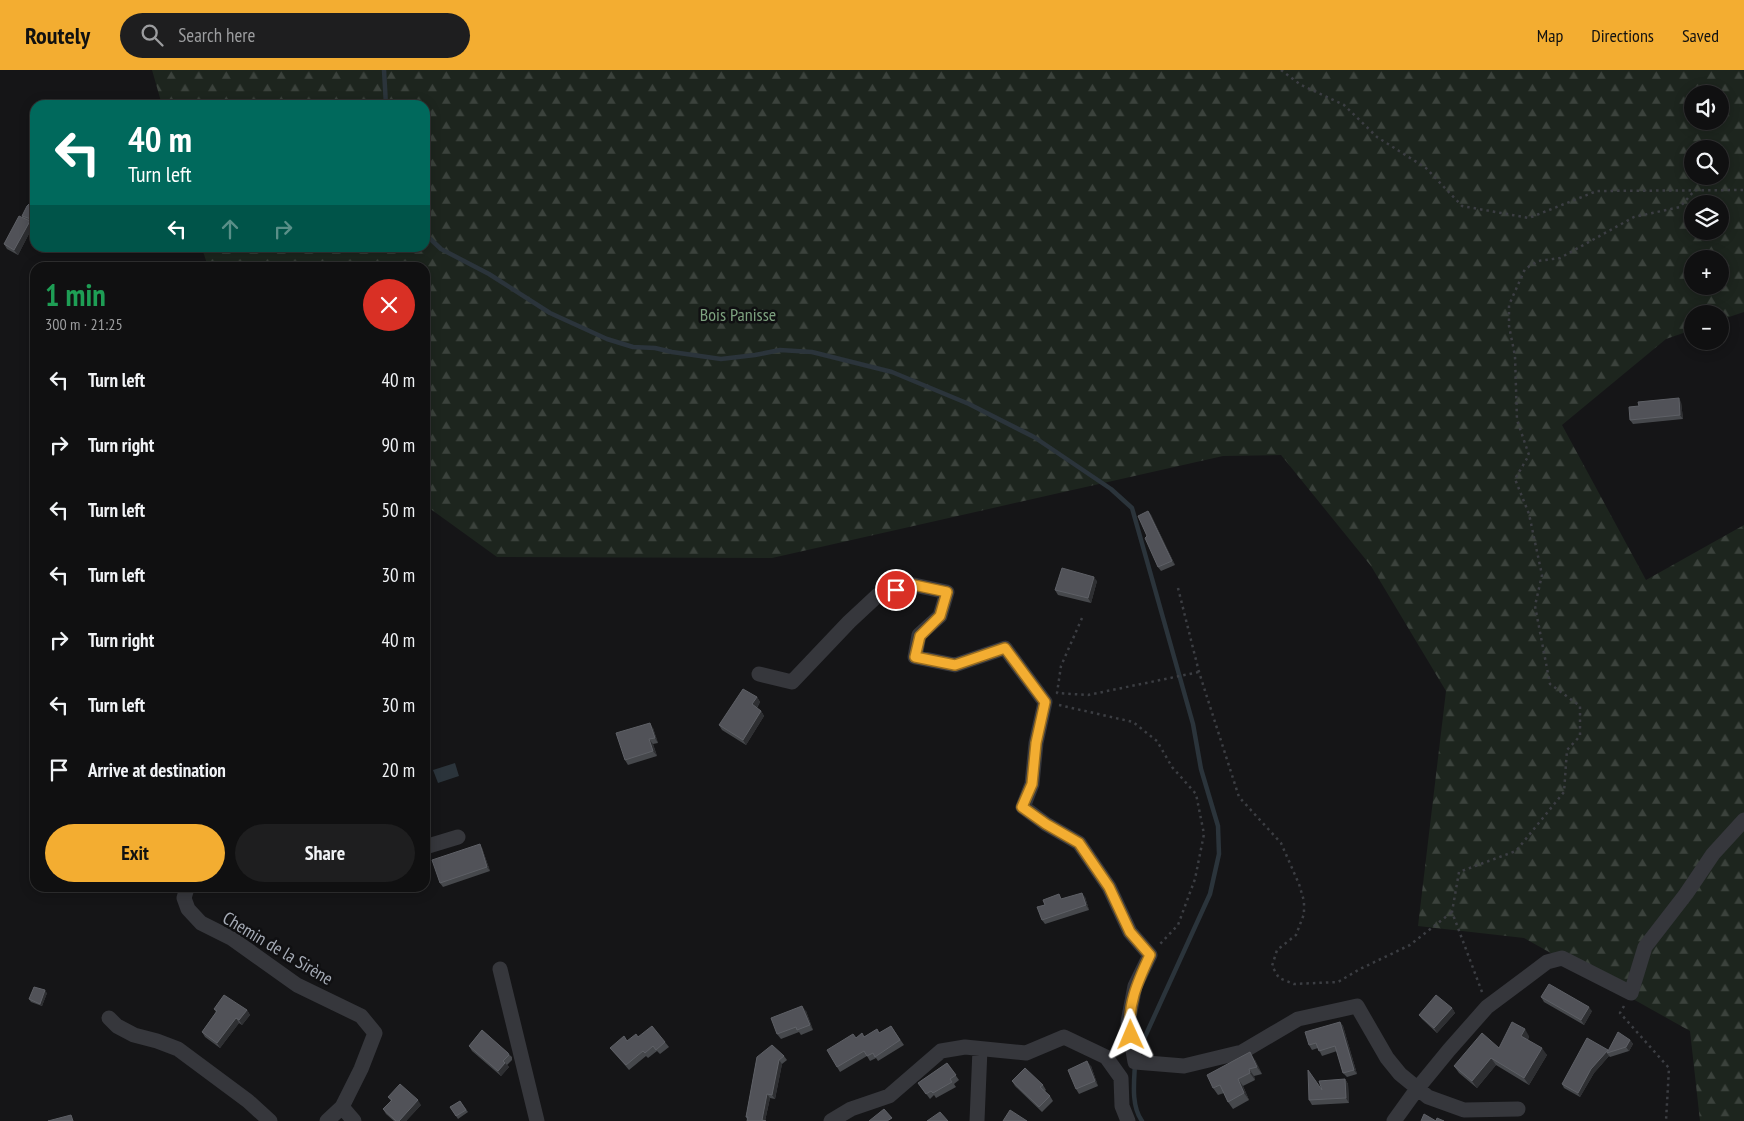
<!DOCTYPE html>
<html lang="en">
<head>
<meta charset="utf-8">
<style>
  :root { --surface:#101011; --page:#1e1e1f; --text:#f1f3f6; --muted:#9c9d9f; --line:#303031; --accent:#f3ad31 }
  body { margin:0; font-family:"PT Sans Narrow",sans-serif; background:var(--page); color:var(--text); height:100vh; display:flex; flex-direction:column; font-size:19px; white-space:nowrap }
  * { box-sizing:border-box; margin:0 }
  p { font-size:16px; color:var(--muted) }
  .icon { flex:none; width:28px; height:28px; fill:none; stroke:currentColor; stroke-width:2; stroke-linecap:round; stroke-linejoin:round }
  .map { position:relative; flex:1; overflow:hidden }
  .sheet { position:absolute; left:30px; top:192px; width:400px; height:630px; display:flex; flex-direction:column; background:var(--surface); border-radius:15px; box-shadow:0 2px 12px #0003,0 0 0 1px var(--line) }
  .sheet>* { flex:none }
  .guide { position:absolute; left:30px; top:30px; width:400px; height:152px; border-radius:15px; box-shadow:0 2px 12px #0003,0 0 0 1px var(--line); background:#00695c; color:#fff; overflow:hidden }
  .fabs { position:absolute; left:1684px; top:15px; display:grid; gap:10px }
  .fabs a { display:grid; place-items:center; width:45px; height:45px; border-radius:50%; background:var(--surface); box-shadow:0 2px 12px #0003,0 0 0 1px var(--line); font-size:25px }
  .pin { position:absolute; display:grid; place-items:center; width:42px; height:42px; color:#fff; margin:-21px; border:2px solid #fff; border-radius:50%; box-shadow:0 1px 5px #0007 }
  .me { position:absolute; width:55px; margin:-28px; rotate:359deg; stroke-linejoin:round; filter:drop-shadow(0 0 4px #0008) }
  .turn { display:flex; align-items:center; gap:18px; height:105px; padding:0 15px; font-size:22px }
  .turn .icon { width:65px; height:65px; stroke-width:2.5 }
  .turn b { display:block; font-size:35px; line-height:42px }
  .lanes { display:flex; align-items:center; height:48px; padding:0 15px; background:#0003; justify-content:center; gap:25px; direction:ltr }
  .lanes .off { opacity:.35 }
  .round { display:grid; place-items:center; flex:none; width:52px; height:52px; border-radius:26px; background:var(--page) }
  .headline { display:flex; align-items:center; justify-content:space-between; height:85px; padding:0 15px }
  h1 { font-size:30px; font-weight:700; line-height:38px; color:#1e9e55 }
  .action { display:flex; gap:10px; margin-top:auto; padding:10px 15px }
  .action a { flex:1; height:58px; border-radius:30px; background:var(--accent); color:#111; font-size:20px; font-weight:700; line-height:58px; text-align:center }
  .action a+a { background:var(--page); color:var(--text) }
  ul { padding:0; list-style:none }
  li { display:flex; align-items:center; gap:15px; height:65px; padding:0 15px }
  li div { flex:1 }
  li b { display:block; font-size:19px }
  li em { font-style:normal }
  header { display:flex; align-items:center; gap:30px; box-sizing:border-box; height:70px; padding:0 25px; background:var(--accent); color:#111 }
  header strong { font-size:24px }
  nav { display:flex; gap:28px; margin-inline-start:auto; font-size:18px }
  .search { width:350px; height:45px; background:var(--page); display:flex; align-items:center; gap:12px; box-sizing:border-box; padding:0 18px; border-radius:28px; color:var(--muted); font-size:19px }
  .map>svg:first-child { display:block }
  .forest { fill:url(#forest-firs); fill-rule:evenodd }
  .water { fill:#2b343b }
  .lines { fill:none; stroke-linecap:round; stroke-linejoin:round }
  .stream { stroke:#2b343b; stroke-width:4.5 }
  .path { stroke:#3c3e43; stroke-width:2.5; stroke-dasharray:2.5 4; stroke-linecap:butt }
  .minor { stroke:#36373c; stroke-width:15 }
  .wall { fill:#46484c }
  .shaded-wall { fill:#2e2f32 }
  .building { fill:#515258; stroke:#5e6066 }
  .route-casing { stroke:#9e7020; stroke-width:12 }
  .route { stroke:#f3ad31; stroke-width:9 }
  .labels { text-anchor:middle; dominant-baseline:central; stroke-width:5; stroke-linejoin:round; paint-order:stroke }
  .park-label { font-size:18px; fill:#7da27f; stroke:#101012 }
  .street-label { font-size:18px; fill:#a6acb7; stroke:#101012 }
</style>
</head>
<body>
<header>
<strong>Routely</strong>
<div class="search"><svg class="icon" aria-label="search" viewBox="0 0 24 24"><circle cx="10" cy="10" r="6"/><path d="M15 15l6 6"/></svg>Search here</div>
<nav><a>Map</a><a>Directions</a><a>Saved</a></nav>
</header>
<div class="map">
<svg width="1744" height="1051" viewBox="0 0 1744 1051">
  <defs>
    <pattern id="forest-firs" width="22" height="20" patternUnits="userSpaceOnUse" patternTransform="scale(1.25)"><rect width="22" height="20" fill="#1d251e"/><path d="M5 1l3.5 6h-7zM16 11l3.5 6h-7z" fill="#3b423c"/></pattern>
  </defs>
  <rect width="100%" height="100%" fill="#151517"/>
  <path class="forest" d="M 152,0 L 1744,0 L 1744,242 L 1720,250 L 1720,244 L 1692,244 L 1692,260 L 1666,269 L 1562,355 L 1646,510 L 1744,455 L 1744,1051 L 1700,1051 L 1690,961 L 1524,868 L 1418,856 L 1446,621 L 1371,496 L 1281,385 L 1223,386 L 772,488 L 497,487 L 425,435 L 425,198 L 208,197 L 202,178 L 425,178 L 425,35 L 162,35 ZM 1692,24 L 1720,24 L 1720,51 L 1692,51 ZM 1692,79 L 1720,79 L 1720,106 L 1692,106 ZM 1692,134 L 1720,134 L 1720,161 L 1692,161 ZM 1692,189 L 1720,189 L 1720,216 L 1692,216 Z"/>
  <path class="water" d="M 455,693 L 459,706 L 438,713 L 433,700 Z"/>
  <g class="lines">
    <path class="stream" d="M 384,0 L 386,35
      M 425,164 L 441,179 L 489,204 L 550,243 L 607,269 L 633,277 L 655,278 L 672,282 L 721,289 L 755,285 L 780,280 L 812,282 L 892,302 L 969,334 L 1034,367 L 1111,419 L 1132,438 L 1193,654 L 1201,699 L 1218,756 L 1219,784 L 1210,824 L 1138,982
      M 1135,994 C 1134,1012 1131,1036 1142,1051"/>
    <path class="path" d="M 1281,0 L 1301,15 L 1344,35 L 1377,67 L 1426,98 L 1462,136 L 1529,148 L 1597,121 L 1744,120
      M 1178,518 L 1199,602 L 1239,727 L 1281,773 L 1299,814 L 1304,831 L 1304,844 L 1296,865 L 1277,880 L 1272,896 L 1279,908 L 1294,914 L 1338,912 L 1360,899 L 1410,875 L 1452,842
      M 1082,548 L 1061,596 L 1057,623 L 1088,625 L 1199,602
      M 1059,635 L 1133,652 L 1157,671 L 1172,697 L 1196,724 L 1204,764 L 1195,809 L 1178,855 L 1160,874
      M 1482,922 L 1452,842 L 1459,802 L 1516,781 L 1564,722 L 1567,680 L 1580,666 L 1580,636 L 1550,614 L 1535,536 L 1542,505 L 1529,444 L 1515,409 L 1529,385 L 1517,350 L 1515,286 L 1509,256 L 1509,235 L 1525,199 L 1538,191 L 1560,188 L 1634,147 L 1680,137 L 1695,120
      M 1624,936 L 1620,943 L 1669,998 L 1666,1051"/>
    <path class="minor" d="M 759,604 L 792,612 L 849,552 L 878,525 L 914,515 L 947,522 L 940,546 L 919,565 L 915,587 L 955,595 L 1005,578 L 1045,632 L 1036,673 L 1032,714 L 1023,737 L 1046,754 L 1079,773 L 1109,817 L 1130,862 L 1150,885 L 1135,916 L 1128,952 L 1135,992 L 1184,996 L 1242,982 L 1298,949 L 1357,936 L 1387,988 L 1400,1004 L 1428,1027 L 1464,1040 L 1518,1039
      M 425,777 L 458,767
      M 187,818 L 184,828 L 188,839 L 201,853 L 231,868 L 297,915 L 361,946 L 375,963 L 361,999 L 342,1037 L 354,1051
      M 500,899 L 537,1051
      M 109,948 L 117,956 L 134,965 L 157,971 L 178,979 L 248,1031 L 270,1051
      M 327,1051 L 342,1037
      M 831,1051 L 851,1039 L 889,1026 L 941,981 L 965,977 L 1026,983 L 1064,967 L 1106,987 L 1121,1008 L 1122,1036 L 1128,1051
      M 977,1051 L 980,979
      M 1394,1051 L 1417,1019 L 1449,980 L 1487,937 L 1547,892 L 1562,888 L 1631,923 L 1645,877 L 1686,824 L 1713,784 L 1744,750"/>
  </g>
  <path class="wall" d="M 35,128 L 35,154 L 31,152 L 33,156 L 18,185 L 7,179 L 4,174 L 23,148 L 22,146 Z
    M 1681,332 L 1683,349 L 1633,354 L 1630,350 L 1639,336 Z
    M 1148,441 L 1151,445 L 1175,495 L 1161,501 L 1158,497 L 1147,466 Z
    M 1097,511 L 1091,533 L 1058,525 L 1055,520 Z
    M 757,627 L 760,632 L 757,638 L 761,641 L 764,646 L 746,675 L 722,660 L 719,655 Z
    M 653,658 L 658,673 L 653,674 L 657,686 L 628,695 L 625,690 Z
    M 425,695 L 430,710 L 425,712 Z
    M 482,778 L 490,801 L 443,817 L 440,813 Z
    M 1085,827 L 1089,840 L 1045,854 L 1042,850 L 1062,829 Z
    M 47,923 L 42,936 L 31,932 L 29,929 Z
    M 1541,927 L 1592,941 L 1584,955 L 1544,932 Z
    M 1452,938 L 1455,943 L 1437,963 L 1422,949 L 1419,945 Z
    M 214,939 L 247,940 L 250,945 L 242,955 L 239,953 L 220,978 L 205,967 L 202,962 L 216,942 Z
    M 806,941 L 813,960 L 801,965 L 799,962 L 781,969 L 777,964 Z
    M 1340,952 L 1343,956 L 1357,1004 L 1347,1007 L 1343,1003 L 1337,981 L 1322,986 L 1318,978 L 1312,980 L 1309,975 Z
    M 891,956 L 904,975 L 878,991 L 876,988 L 870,991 L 867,986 L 840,1002 L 837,997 L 856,968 L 880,963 Z
    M 482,960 L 512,987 L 512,990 L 507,995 L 509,997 L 501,1006 L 472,981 L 469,976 Z
    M 1529,966 L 1528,970 L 1547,985 L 1529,1015 L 1496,995 L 1477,1018 L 1459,1003 L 1454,996 Z
    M 638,967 L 665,972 L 669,977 L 660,984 L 657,981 L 648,988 L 646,986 L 629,1000 L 610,978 Z
    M 1630,970 L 1633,974 L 1629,981 L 1610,987 L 1609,986 L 1594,1003 L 1580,1027 L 1564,1018 L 1562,1014 L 1608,980 Z
    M 784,986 L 787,990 L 782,994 L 775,1029 L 770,1028 L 765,1051 L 747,1049 L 746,1047 L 757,987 Z
    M 1255,990 L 1262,1004 L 1254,1006 L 1255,1010 L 1243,1016 L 1249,1030 L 1233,1039 L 1228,1032 L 1224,1023 L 1218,1025 L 1213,1018 Z
    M 947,993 L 959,1010 L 954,1014 L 956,1017 L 936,1028 L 934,1025 L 930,1029 L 918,1013 Z
    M 1091,996 L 1098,1016 L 1079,1024 L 1076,1019 Z
    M 1345,1009 L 1348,1014 L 1349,1033 L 1312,1035 L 1309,1030 L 1322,1020 Z
    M 1012,1011 L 1043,1015 L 1046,1020 L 1045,1021 L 1050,1026 L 1053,1031 L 1042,1042 L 1015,1016 Z
    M 388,1027 L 421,1035 L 406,1051 L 394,1051 L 386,1044 L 383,1039 L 391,1031 Z
    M 460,1031 L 468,1042 L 458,1049 L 450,1037 Z"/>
  <path class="shaded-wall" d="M 30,151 L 33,156 L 18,185 L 14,180 Z
    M 1679,328 L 1681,332 L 1683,349 L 1680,345 Z
    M 1148,441 L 1151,445 L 1175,495 L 1172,491 Z
    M 1094,507 L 1097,511 L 1091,533 L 1088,528 Z
    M 757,627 L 760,632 L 756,639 L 752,634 Z
    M 761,641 L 764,646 L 746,675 L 743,670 Z
    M 650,653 L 653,658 L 658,673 L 655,668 Z
    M 649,669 L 653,674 L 657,686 L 653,681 Z
    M 425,695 L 430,710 L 427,706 L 425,700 Z
    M 480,774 L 482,778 L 490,801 L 487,797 Z
    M 1082,823 L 1085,827 L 1089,840 L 1086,835 Z
    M 45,920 L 47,923 L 42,936 L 40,934 Z
    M 802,936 L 806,941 L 813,960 L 810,955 Z
    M 1589,937 L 1592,941 L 1584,955 L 1581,950 Z
    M 1452,938 L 1455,943 L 1437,963 L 1434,958 Z
    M 247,940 L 250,945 L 242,955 L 239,950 Z
    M 236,948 L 239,953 L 220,978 L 217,973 Z
    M 1340,952 L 1343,956 L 1357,1004 L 1354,1000 Z
    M 1525,959 L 1529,966 L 1526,973 L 1521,966 Z
    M 1630,970 L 1633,974 L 1629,981 L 1626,977 Z
    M 1542,978 L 1547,985 L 1529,1015 L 1524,1008 Z
    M 1608,980 L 1607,983 L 1609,986 L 1594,1003 L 1580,1027 L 1578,1023 L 1591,999 Z
    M 1250,982 L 1255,990 L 1262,1004 L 1257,997 Z
    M 1491,988 L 1496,995 L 1477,1018 L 1472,1011 Z
    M 779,990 L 782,994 L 775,1029 L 772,1025 Z
    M 1087,991 L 1091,996 L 1098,1016 L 1095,1011 Z
    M 505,993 L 509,997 L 501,1006 L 498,1001 Z
    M 1249,999 L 1254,1006 L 1255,1010 L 1250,1003 Z
    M 1238,1009 L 1243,1016 L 1249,1030 L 1244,1023 Z
    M 1345,1009 L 1348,1014 L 1349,1033 L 1346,1028 Z
    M 767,1024 L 770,1028 L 765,1051 L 762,1050 Z
    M 418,1030 L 421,1035 L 406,1051 L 399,1051 Z"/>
  <path class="building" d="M 35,128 L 35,147 L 34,150 L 22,146 L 27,136 Z
    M 19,146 L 30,151 L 14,180 L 4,174 Z
    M 1679,328 L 1680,345 L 1630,350 L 1629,337 L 1639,336 L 1638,332 Z
    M 1148,441 L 1172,491 L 1158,497 L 1145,468 L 1147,466 L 1138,446 Z
    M 1062,498 L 1094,507 L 1088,528 L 1055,520 Z
    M 743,619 L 757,627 L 752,634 L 761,641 L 743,670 L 719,655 Z
    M 650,653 L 655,668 L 649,669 L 653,681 L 625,690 L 616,663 Z
    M 480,774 L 487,797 L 440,813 L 432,790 Z
    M 1082,823 L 1086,835 L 1042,850 L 1037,837 L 1045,835 L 1043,830 L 1059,824 L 1061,829 Z
    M 1549,914 L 1589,937 L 1581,950 L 1541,927 Z
    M 34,917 L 45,920 L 40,934 L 29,929 Z
    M 224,925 L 247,940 L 239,950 L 236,948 L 217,973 L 202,962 L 217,941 L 214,939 Z
    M 1436,925 L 1452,938 L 1434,958 L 1419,945 Z
    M 802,936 L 810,955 L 797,960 L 796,957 L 777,964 L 771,948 Z
    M 1340,952 L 1354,1000 L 1343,1003 L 1335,976 L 1319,981 L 1316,973 L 1309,975 L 1305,962 Z
    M 1512,952 L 1525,959 L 1521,966 L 1542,978 L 1524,1008 L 1491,988 L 1472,1011 L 1454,996 L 1482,963 L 1499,978 Z
    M 652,956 L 665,972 L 656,980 L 653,976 L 645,983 L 643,981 L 626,995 L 610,978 L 624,966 L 627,971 L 636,964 L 638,967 Z
    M 891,956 L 900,970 L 875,987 L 873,983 L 867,986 L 864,981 L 837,997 L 827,980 L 853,964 L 856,968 L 862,963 L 864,967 L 877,959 L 879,963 Z
    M 482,960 L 508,983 L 509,985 L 503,991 L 505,993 L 498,1001 L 469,976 Z
    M 1618,962 L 1630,970 L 1626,977 L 1607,983 Z
    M 1587,968 L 1608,980 L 1591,999 L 1578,1023 L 1562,1014 Z
    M 772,975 L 784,986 L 779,990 L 772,1025 L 767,1024 L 762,1050 L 766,1051 L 747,1051 L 748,1047 L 746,1047 L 757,987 Z
    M 1250,982 L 1257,997 L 1249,999 L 1250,1003 L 1238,1009 L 1244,1023 L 1228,1032 L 1220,1015 L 1213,1018 L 1207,1005 Z
    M 1087,991 L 1095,1011 L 1076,1019 L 1068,1000 Z
    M 947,993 L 956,1005 L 950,1009 L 952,1012 L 933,1023 L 931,1021 L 926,1024 L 918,1013 Z
    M 1025,998 L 1043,1015 L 1040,1017 L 1050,1026 L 1039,1037 L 1012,1011 Z
    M 1308,1000 L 1322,1020 L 1319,1011 L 1345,1009 L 1346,1028 L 1309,1030 Z
    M 400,1014 L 418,1030 L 399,1051 L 396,1051 L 383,1039 L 392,1030 L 388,1027 Z
    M 460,1031 L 466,1040 L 456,1046 L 450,1037 Z
    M 884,1039 L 892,1048 L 887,1051 L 869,1051 Z
    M 1010,1040 L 1027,1051 L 1003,1051 Z
    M 940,1042 L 948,1051 L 927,1051 Z
    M 1424,1044 L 1436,1051 L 1437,1048 L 1444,1051 L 1421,1051 Z
    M 71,1045 L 73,1051 L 48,1051 Z"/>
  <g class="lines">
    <g class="route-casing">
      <path id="route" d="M 896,520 L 914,515 L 947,522 L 940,546 L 920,566 L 915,587 L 955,595 L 1005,578 L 1045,632 L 1036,673 L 1032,714 L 1022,737 L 1046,754 L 1079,773 L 1109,817 L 1130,862 L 1150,885 C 1138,911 1126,937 1131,965"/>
    </g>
    <use href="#route" class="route"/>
  </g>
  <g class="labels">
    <g class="park-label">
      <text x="738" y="244">Bois Panisse</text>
    </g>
    <g class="street-label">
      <text transform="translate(278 878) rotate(31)">Chemin de la Sirène</text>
    </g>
  </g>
</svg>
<div class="fabs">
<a><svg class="icon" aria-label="sound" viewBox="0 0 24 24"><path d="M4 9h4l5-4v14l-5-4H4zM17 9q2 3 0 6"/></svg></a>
<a><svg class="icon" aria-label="search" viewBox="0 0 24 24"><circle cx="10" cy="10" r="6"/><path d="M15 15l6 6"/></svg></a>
<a><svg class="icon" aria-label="layers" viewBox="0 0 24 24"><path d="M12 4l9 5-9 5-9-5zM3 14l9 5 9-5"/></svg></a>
<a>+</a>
<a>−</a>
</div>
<div class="pin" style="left:896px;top:520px;background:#d93025"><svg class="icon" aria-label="arrive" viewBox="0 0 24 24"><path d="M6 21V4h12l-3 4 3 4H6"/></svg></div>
<svg class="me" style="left:1131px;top:965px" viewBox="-20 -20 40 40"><path d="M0-17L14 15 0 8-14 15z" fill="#f3ad31" stroke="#fff" stroke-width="4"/></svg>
<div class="guide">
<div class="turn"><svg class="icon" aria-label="left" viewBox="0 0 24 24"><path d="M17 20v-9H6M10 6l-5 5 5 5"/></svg><div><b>40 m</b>Turn left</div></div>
<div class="lanes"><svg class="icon" aria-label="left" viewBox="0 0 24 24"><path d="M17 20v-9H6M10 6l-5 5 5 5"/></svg><svg class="icon off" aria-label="ahead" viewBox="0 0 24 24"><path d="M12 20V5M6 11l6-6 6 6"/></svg><svg class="icon off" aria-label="right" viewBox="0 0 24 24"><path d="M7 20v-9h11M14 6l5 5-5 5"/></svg></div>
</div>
<section class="sheet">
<div class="headline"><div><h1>1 min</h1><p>300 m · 21:25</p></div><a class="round" style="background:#d93025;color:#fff"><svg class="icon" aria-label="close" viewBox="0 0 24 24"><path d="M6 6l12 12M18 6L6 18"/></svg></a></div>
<ul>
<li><svg class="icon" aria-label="left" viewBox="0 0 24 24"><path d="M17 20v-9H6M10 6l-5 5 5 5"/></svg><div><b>Turn left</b></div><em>40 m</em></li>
<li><svg class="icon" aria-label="right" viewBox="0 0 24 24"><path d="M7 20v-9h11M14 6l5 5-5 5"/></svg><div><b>Turn right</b></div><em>90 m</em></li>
<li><svg class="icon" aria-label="left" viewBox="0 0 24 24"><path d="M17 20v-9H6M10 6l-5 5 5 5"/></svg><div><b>Turn left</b></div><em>50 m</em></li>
<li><svg class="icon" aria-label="left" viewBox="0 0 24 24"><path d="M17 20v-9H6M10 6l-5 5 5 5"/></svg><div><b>Turn left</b></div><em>30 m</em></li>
<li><svg class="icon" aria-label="right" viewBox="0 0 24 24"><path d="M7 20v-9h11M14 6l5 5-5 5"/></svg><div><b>Turn right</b></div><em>40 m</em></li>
<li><svg class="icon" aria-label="left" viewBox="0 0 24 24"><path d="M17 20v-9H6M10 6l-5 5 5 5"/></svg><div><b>Turn left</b></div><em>30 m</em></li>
<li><svg class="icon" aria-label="arrive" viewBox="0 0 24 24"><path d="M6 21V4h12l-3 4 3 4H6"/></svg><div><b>Arrive at destination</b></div><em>20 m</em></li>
</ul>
<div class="action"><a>Exit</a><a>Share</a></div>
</section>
</div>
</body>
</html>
